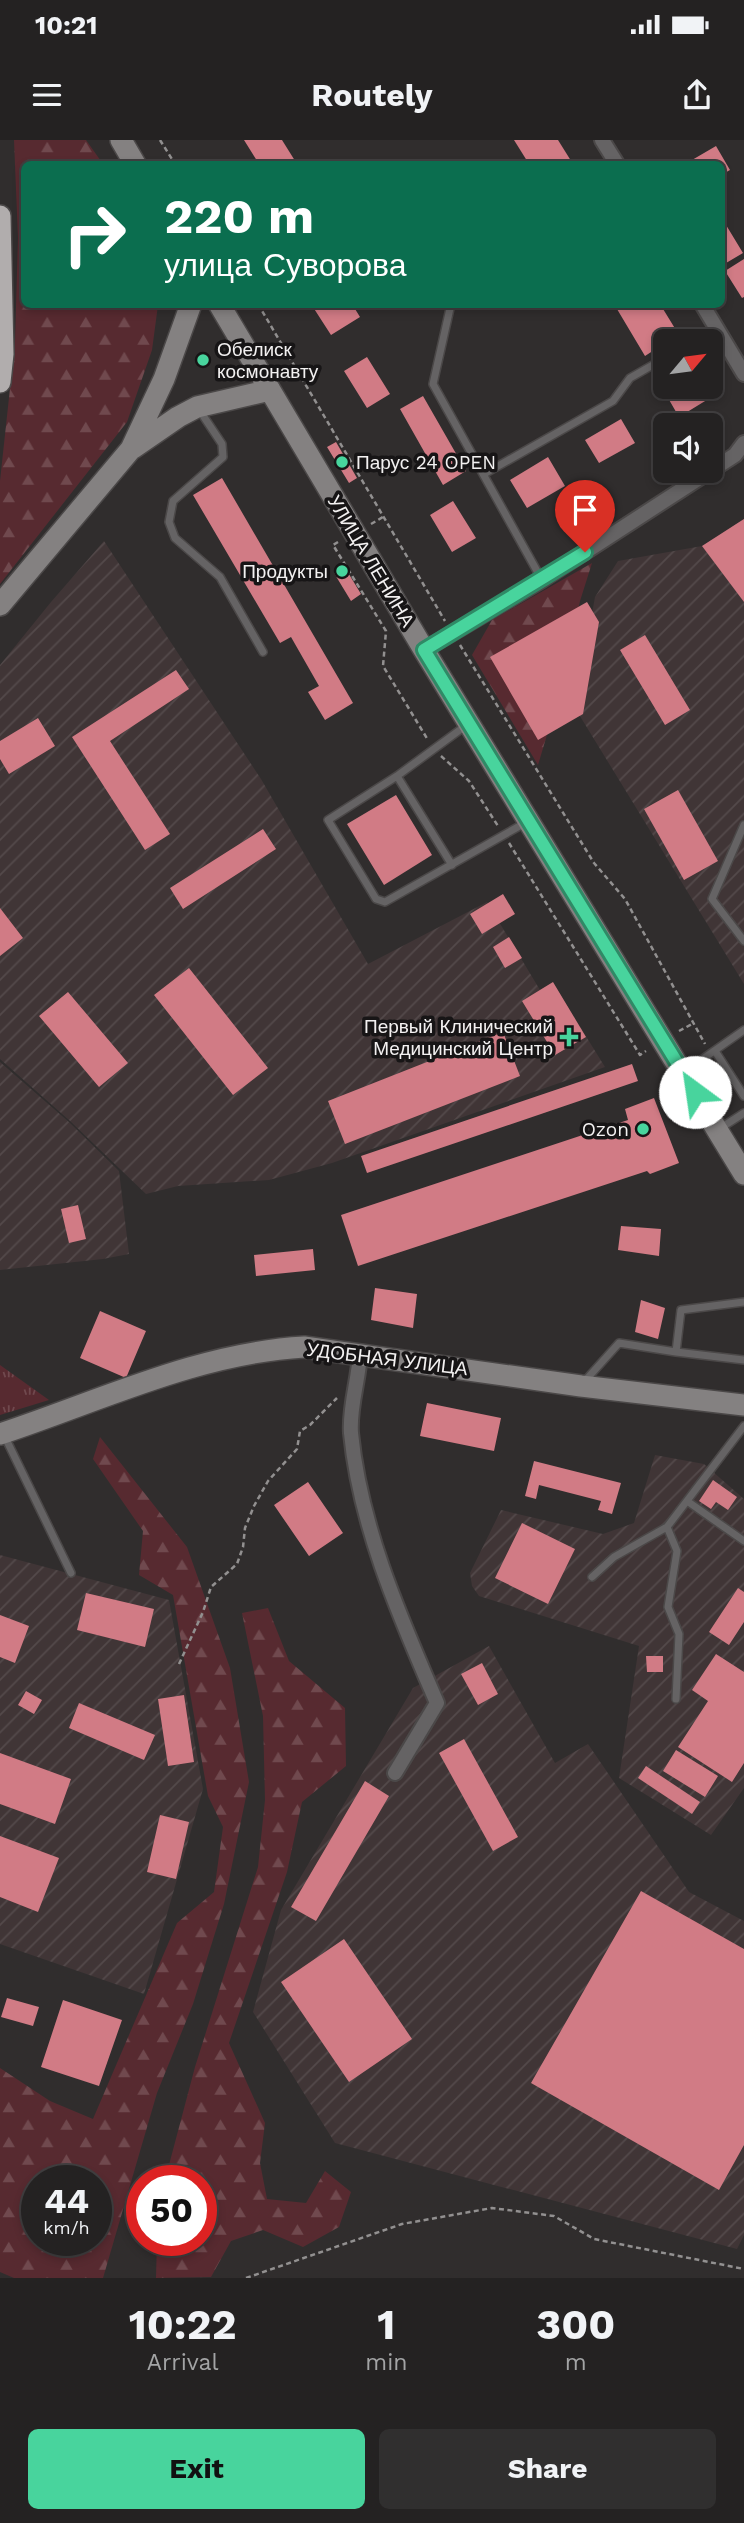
<!DOCTYPE html>
<html lang="en">
<head>
<meta charset="utf-8">
<style>
  :root { --surface:#242222; --page:#302f2f; --text:#f1f3f6; --muted:#a3a4a5; --line:#413f40; --accent:#48d49d }
  body { margin:0; font-family:"Work Sans",sans-serif; background:var(--page); color:var(--text); height:100vh; display:flex; flex-direction:column; font-size:26px; white-space:nowrap }
  * { box-sizing:border-box; margin:0 }
  p { font-size:23px; color:var(--muted) }
  .icon { flex:none; width:38px; height:38px; fill:none; stroke:currentColor; stroke-width:2; stroke-linecap:round; stroke-linejoin:round }
  .map { position:relative; height:2138px; overflow:hidden }
  .side { display:flex; flex-direction:column; background:var(--surface); flex:1 }
  .side>* { flex:none }
  .top-card { position:absolute; left:21px; top:21px; width:704px; height:147px; border-radius:10px; box-shadow:0 4px 10px #0003,0 0 0 2px var(--line); background:#0b6e4f; color:#fff; overflow:hidden }
  .needle { width:46px; rotate:61deg }
  .tools { position:absolute; left:653px; top:189px; display:grid; gap:14px }
  .tools a { display:grid; place-items:center; width:70px; height:70px; border-radius:10px; background:var(--surface); box-shadow:0 4px 10px #0003,0 0 0 2px var(--line); font-size:35px }
  .speed { position:absolute; left:21px; top:2025px; display:flex; gap:14px; font-size:35px; font-weight:700; text-align:center }
  .speed>* { display:grid; place-content:center; width:91px; height:91px; border-radius:50%; background:var(--surface); box-shadow:0 4px 10px #0003,0 0 0 2px var(--line); line-height:1 }
  .speed small { font-size:18px; font-weight:400 }
  .speed .limit { border:10px solid #d22; background:#fff; color:#111 }
  .pin { position:absolute; display:grid; place-items:center; width:60px; height:60px; color:#fff; margin:-72px -30px; border-radius:50% 50% 50% 0; rotate:-45deg; box-shadow:0 0 7px #0007 }
  .pin .icon { rotate:45deg }
  .me { position:absolute; width:77px; margin:-38px; rotate:329deg; stroke-linejoin:round; filter:drop-shadow(0 0 5px #0008) }
  .turn { display:flex; align-items:center; gap:24px; height:147px; padding:0 28px; font-size:32px }
  .turn .icon { width:91px; height:91px; stroke-width:2.5 }
  .turn b { display:block; font-size:49px; line-height:60px }
  .eta { display:flex; justify-content:space-evenly; align-items:center; height:119px; text-align:center }
  .eta b { font-size:42px; font-weight:700; line-height:49px }
  .primary-button { display:flex; gap:14px; margin-top:auto; padding:14px 28px }
  .primary-button a { flex:1; height:80px; border-radius:10px; background:var(--accent); color:#111; font-size:28px; font-weight:700; line-height:80px; text-align:center }
  .primary-button a+a { background:var(--page); color:var(--text) }
  .status { display:flex; justify-content:space-between; align-items:center; height:49px; padding:0 35px; background:var(--surface); direction:ltr }
  .status svg { height:19px; fill:currentColor }
  header { display:flex; justify-content:space-between; align-items:center; height:91px; padding:0 28px; background:var(--surface); font-size:32px; font-weight:700 }
  .map>svg:first-child { display:block }
  .industrial { fill:url(#industrial-furrows) }
  .grass { fill:url(#grass-tufts) }
  .forest { fill:url(#forest-firs); fill-rule:evenodd }
  .building { fill:#d17b85 }
  .lines { fill:none; stroke-linecap:round; stroke-linejoin:round }
  .lane-casing { stroke:#4b4848; stroke-width:10 }
  .street-casing { stroke:#4b4848; stroke-width:18 }
  .secondary-casing { stroke:#4b4848; stroke-width:24 }
  .highway-casing { stroke:#4b4848; stroke-width:24 }
  .path { stroke:#929090; stroke-width:2.5; stroke-dasharray:5 3.5; stroke-linecap:butt }
  .lane { stroke:#656364; stroke-width:7 }
  .street { stroke:#656364; stroke-width:14 }
  .secondary { stroke:#848181; stroke-width:21 }
  .highway { stroke:#b1adad; stroke-width:21 }
  .route-casing { stroke:#2f8a66; stroke-width:18 }
  .route { stroke:#48d49d; stroke-width:12 }
  .poi-dot { fill:#48d49d; stroke:#171516; stroke-width:2.5 }
  .labels { text-anchor:middle; dominant-baseline:central; stroke-width:7; stroke-linejoin:round; paint-order:stroke }
  .poi-label { font-size:19px; fill:#f3f1f1; stroke:#171516; text-anchor:end }
  .street-label { font-size:19px; fill:#f3f1f1; stroke:#171516 }
</style>
</head>
<body>
<div class="status"><b>10:21</b><svg viewBox="0 0 49 12"><path d="M0 12V9h3v3zM5 12V6h3v6zM10 12V3h3v9zM15 12V0h3v12zM26 1h20v11H26zM47 4h2v5h-2z"/></svg></div>
<header><svg class="icon" aria-label="menu" viewBox="0 0 24 24"><path d="M4 6h16M4 12h16M4 18h16"/></svg>Routely<svg class="icon" aria-label="share" viewBox="0 0 24 24"><path d="M12 15V3M7 8l5-5 5 5M5 13v7h14v-7"/></svg></header>
<div class="map">
<svg width="744" height="2138" viewBox="0 0 744 2138">
  <defs>
    <pattern id="industrial-furrows" width="10" height="10" patternUnits="userSpaceOnUse" patternTransform="scale(1.75)"><rect width="10" height="10" fill="#403536"/><path d="M-1 1l2-2M0 10L10 0M9 11l2-2" fill="none" stroke="#53494a"/></pattern>
    <pattern id="grass-tufts" width="24" height="20" patternUnits="userSpaceOnUse" patternTransform="scale(1.75)"><rect width="24" height="20" fill="#572a30"/><path d="M3 7l-1-3M5 7V3M7 7l1-3M15 17l-1-3M17 17v-4M19 17l1-3" fill="none" stroke="#70494e"/></pattern>
    <pattern id="forest-firs" width="22" height="20" patternUnits="userSpaceOnUse" patternTransform="scale(1.75)"><rect width="22" height="20" fill="#572a30"/><path d="M5 1l3.5 6h-7zM16 11l3.5 6h-7z" fill="#70494e"/></pattern>
  </defs>
  <rect width="100%" height="100%" fill="#302d2d"/>
  <path class="industrial" d="M 744,379 L 744,844 L 575,568 L 595,457 L 618,421 L 702,406 Z
    M 104,401 L 261,639 L 368,824 L 487,762 L 540,850 L 553,843 L 605,927 L 332,1023 L 269,1040 L 178,1046 L 146,1054 L 70,981 L 0,919 L 0,525 L 51,462 Z
    M 0,922 L 69,982 L 119,1031 L 129,1114 L 103,1119 L 0,1130 Z
    M 655,1315 L 704,1324 L 744,1359 L 744,1648 L 711,1695 L 619,1638 L 639,1506 L 479,1456 L 472,1446 L 470,1433 L 501,1370 L 603,1394 L 634,1383 Z
    M 0,1415 L 169,1460 L 203,1649 L 144,1854 L 0,1804 Z
    M 489,1506 L 555,1623 L 588,1604 L 689,1752 L 744,1781 L 744,2095 L 737,2109 L 335,2003 L 253,1872 L 281,1770 L 413,1548 Z"/>
  <path class="grass" d="M 0,1225 L 49,1260 L 0,1275 Z"/>
  <path class="forest" d="M 14,0 L 86,0 L 103,24 L 24,24 L 24,164 L 158,165 L 152,210 L 127,282 L 0,444 L 0,341 L 15,202 L 18,98 Z
    M 592,423 L 580,461 L 563,541 L 538,625 L 472,515 L 492,480 Z
    M 100,1297 L 187,1407 L 230,1528 L 249,1642 L 224,1764 L 193,1864 L 157,1953 L 103,2138 L 14,2138 L 0,2132 L 0,1928 L 50,1961 L 93,1979 L 177,1783 L 214,1752 L 223,1687 L 208,1656 L 173,1455 L 139,1435 L 143,1391 L 93,1319 ZM 37,2040 L 96,2040 L 96,2100 L 37,2100 Z
    M 268,1468 L 289,1521 L 345,1568 L 346,1626 L 302,1662 L 287,1732 L 229,1903 L 265,1983 L 260,2023 L 267,2059 L 306,2063 L 325,2031 L 351,2052 L 339,2087 L 303,2107 L 263,2090 L 231,2101 L 211,2137 L 156,2138 L 157,2100 L 201,2100 L 201,2040 L 165,2040 L 195,1927 L 258,1727 L 265,1660 L 263,1576 L 242,1473 Z"/>
  <path class="building" d="M 244,0 L 282,0 L 297,24 L 259,24 Z
    M 514,0 L 558,0 L 573,24 L 529,24 Z
    M 716,6 L 730,30 L 721,35 L 721,24 L 695,24 L 692,20 Z
    M 723,80 L 743,113 L 721,126 L 721,82 Z
    M 744,119 L 744,157 L 742,158 L 725,131 Z
    M 311,164 L 352,164 L 360,177 L 331,195 Z
    M 614,164 L 660,164 L 679,195 L 665,201 L 665,203 L 645,216 Z
    M 367,217 L 390,254 L 367,268 L 344,231 Z
    M 687,247 L 704,247 L 710,258 L 679,277 L 668,258 Z
    M 423,256 L 466,331 L 443,345 L 400,269 Z
    M 621,279 L 635,303 L 599,323 L 585,300 Z
    M 336,302 L 357,338 L 349,343 L 327,307 Z
    M 548,317 L 565,346 L 527,368 L 510,340 Z
    M 222,338 L 353,563 L 325,580 L 308,552 L 319,546 L 291,497 L 280,503 L 193,355 Z
    M 453,361 L 476,398 L 452,412 L 430,375 Z
    M 744,379 L 744,462 L 702,406 Z
    M 344,426 L 361,454 L 351,461 L 334,433 Z
    M 587,462 L 599,482 L 583,574 L 538,600 L 490,517 Z
    M 645,495 L 690,570 L 665,585 L 620,510 Z
    M 176,530 L 189,549 L 110,601 L 170,694 L 145,710 L 72,597 Z
    M 38,578 L 55,606 L 9,634 L 0,619 L 0,601 Z
    M 678,650 L 718,721 L 684,740 L 644,669 Z
    M 396,655 L 432,715 L 384,745 L 347,684 Z
    M 263,689 L 276,709 L 183,769 L 170,748 Z
    M 503,754 L 515,774 L 482,794 L 470,774 Z
    M 0,768 L 23,798 L 0,816 Z
    M 509,797 L 522,818 L 505,828 L 493,807 Z
    M 189,828 L 268,928 L 233,955 L 154,855 Z
    M 553,842 L 586,897 L 555,915 L 522,861 Z
    M 68,852 L 128,923 L 99,947 L 39,876 Z
    M 503,892 L 520,936 L 345,1004 L 328,961 Z
    M 632,924 L 638,941 L 367,1033 L 361,1016 Z
    M 654,958 L 679,1023 L 650,1034 L 647,1031 L 358,1126 L 341,1075 L 628,980 L 625,969 Z
    M 78,1065 L 86,1099 L 69,1103 L 61,1069 Z
    M 621,1086 L 661,1089 L 659,1116 L 618,1110 Z
    M 313,1109 L 315,1130 L 256,1136 L 254,1115 Z
    M 375,1148 L 417,1154 L 413,1188 L 371,1180 Z
    M 641,1160 L 665,1168 L 658,1199 L 635,1192 Z
    M 100,1171 L 146,1191 L 126,1238 L 80,1218 Z
    M 427,1263 L 501,1278 L 494,1311 L 420,1296 Z
    M 534,1321 L 621,1343 L 612,1374 L 598,1370 L 601,1361 L 539,1345 L 536,1359 L 525,1356 Z
    M 713,1340 L 737,1357 L 728,1370 L 716,1362 L 711,1369 L 699,1361 Z
    M 308,1342 L 343,1393 L 309,1416 L 274,1365 Z
    M 522,1383 L 575,1409 L 548,1464 L 495,1438 Z
    M 738,1448 L 744,1452 L 744,1482 L 729,1505 L 709,1492 Z
    M 86,1453 L 154,1469 L 145,1507 L 77,1490 Z
    M 0,1475 L 29,1486 L 15,1523 L 0,1517 Z
    M 716,1514 L 744,1532 L 744,1623 L 732,1642 L 678,1607 L 708,1561 L 692,1550 Z
    M 646,1516 L 663,1516 L 663,1532 L 647,1532 Z
    M 482,1523 L 498,1554 L 478,1565 L 461,1534 Z
    M 26,1551 L 42,1560 L 34,1574 L 18,1565 Z
    M 184,1555 L 194,1622 L 168,1626 L 158,1559 Z
    M 79,1563 L 155,1595 L 144,1620 L 69,1588 Z
    M 464,1599 L 518,1697 L 493,1711 L 439,1613 Z
    M 676,1610 L 718,1636 L 705,1657 L 663,1631 Z
    M 0,1613 L 71,1639 L 55,1684 L 0,1664 Z
    M 646,1626 L 700,1662 L 692,1674 L 638,1638 Z
    M 365,1641 L 389,1656 L 316,1781 L 291,1767 Z
    M 160,1675 L 189,1682 L 176,1739 L 147,1732 Z
    M 0,1696 L 59,1718 L 38,1772 L 0,1757 Z
    M 641,1751 L 744,1809 L 744,2005 L 719,2050 L 531,1943 Z
    M 344,1799 L 412,1899 L 349,1942 L 281,1842 Z
    M 7,1858 L 39,1867 L 33,1886 L 1,1877 Z
    M 63,1860 L 122,1880 L 99,1946 L 41,1927 Z"/>
  <g class="lines">
    <g class="lane-casing">
      <path id="lane" d="M 451,164 L 433,244 L 542,440
        M 694,201 L 716,188
        M 200,271 L 222,304 L 223,317 L 173,361 L 169,382 L 175,398 L 220,437 L 263,512
        M 484,334 L 613,261 L 630,238 L 665,218
        M 468,584 L 397,636 L 328,680 L 376,759 L 385,762 L 525,683
        M 397,636 L 452,725
        M 744,685 L 712,759 L 744,801
        M 715,911 L 744,956
        M 684,932 L 744,890
        M 719,989 L 744,973
        M 676,1212 L 744,1220
        M 584,1242 L 619,1203 L 676,1212 L 681,1170 L 744,1162
        M 4,1295 L 71,1433
        M 687,1361 L 744,1401
        M 667,1387 L 677,1411 L 668,1467 L 679,1494 L 676,1559
        M 592,1437 L 614,1417 L 667,1387 L 744,1286"/>
    </g>
    <g class="street-casing">
      <path id="street" d="M 602,0 L 617,24
        M 702,164 L 744,234
        M 424,510 L 542,440 L 735,315 L 744,303
        M 360,1213 C 359,1239 349,1267 351,1293 C 360,1387 400,1477 437,1563 L 395,1633"/>
    </g>
    <g class="secondary-casing">
      <path id="secondary" d="M 121,0 L 135,24
        M 219,164 L 424,510 L 744,1034
        M 133,308 L 178,277 L 197,267 L 270,250
        M 0,465 L 131,309 L 164,239 L 191,164
        M 0,1294 C 100,1261 198,1213 304,1207 L 581,1246 L 744,1265"/>
    </g>
    <g class="highway-casing">
      <path id="highway" d="M 0,76 L 3,214 L 0,242"/>
    </g>
    <path class="path" d="M 160,0 L 175,24
      M 258,164 L 445,481
      M 371,384 L 383,377
      M 338,402 L 333,405 L 386,491 L 383,526 L 428,600
      M 460,505 L 594,723 L 625,759 L 705,904
      M 441,616 L 469,641 L 498,686
      M 509,703 L 640,915 L 646,911
      M 679,891 L 694,883
      M 179,1524 L 203,1472 L 211,1447 L 237,1424 L 243,1407 L 245,1388 L 254,1366 L 268,1341 L 297,1309 L 300,1291 L 310,1285 L 337,1258
      M 246,2138 L 402,2084 L 492,2068 L 554,2076 L 594,2099 L 744,2129"/>
    <use href="#lane" class="lane"/>
    <use href="#street" class="street"/>
    <use href="#secondary" class="secondary"/>
    <use href="#highway" class="highway"/>
  </g>
  <g class="lines">
    <g class="route-casing">
      <path id="route" d="M 585,412 L 424,510 L 695,952"/>
    </g>
    <use href="#route" class="route"/>
  </g>
  <g class="poi-dot">
    <circle cx="203" cy="220" r="7"/>
    <circle cx="342" cy="322" r="7"/>
    <circle cx="342" cy="431" r="7"/>
    <path d="M565.5 886.5h7v7h7v7h-7v7h-7v-7h-7v-7h7z"/>
    <circle cx="643" cy="989" r="7"/>
  </g>
  <g class="labels">
    <g class="poi-label">
      <text x="217" y="209" text-anchor="start">Обелиск<tspan x="217" dy="22">космонавту</tspan></text>
      <text x="356" y="322" text-anchor="start">Парус 24 OPEN</text>
      <text x="328" y="431">Продукты</text>
      <text x="553" y="886">Первый Клинический<tspan x="553" dy="22">Медицинский Центр</tspan></text>
      <text x="629" y="989">Ozon</text>
    </g>
    <g class="street-label">
      <text transform="translate(371 421) rotate(59)">УЛИЦА ЛЕНИНА</text>
      <text transform="translate(387 1219) rotate(7)">УДОБНАЯ УЛИЦА</text>
    </g>
  </g>
</svg>
<div class="tools">
<a><svg class="needle" viewBox="-14 -14 28 28"><path d="M0-13l5 13h-10z" fill="#e53935"/><path d="M0 13l5-13h-10z" fill="#a3a4a5"/></svg></a>
<a><svg class="icon" aria-label="sound" viewBox="0 0 24 24"><path d="M4 9h4l5-4v14l-5-4H4zM17 9q2 3 0 6"/></svg></a>
</div>
<div class="speed"><div>44<small>km/h</small></div><div class="limit">50</div></div>
<div class="pin" style="left:585px;top:412px;background:#d93025"><svg class="icon" aria-label="arrive" viewBox="0 0 24 24"><path d="M6 21V4h12l-3 4 3 4H6"/></svg></div>
<svg class="me" style="left:695px;top:952px" viewBox="-20 -20 40 40"><circle r="19" fill="#fff"/><path d="M0-13L10 11 0 6-10 11z" fill="#48d49d"/></svg>
<div class="top-card">
<div class="turn"><svg class="icon" aria-label="right" viewBox="0 0 24 24"><path d="M7 20v-9h11M14 6l5 5-5 5"/></svg><div><b>220 m</b>улица Суворова</div></div>
</div>
</div>
<section class="side">
<div class="eta">
<div><b>10:22</b><p>Arrival</p></div>
<div><b>1</b><p>min</p></div>
<div><b>300</b><p>m</p></div>
</div>
<div class="primary-button"><a>Exit</a><a>Share</a></div>
</section>
</body>
</html>
